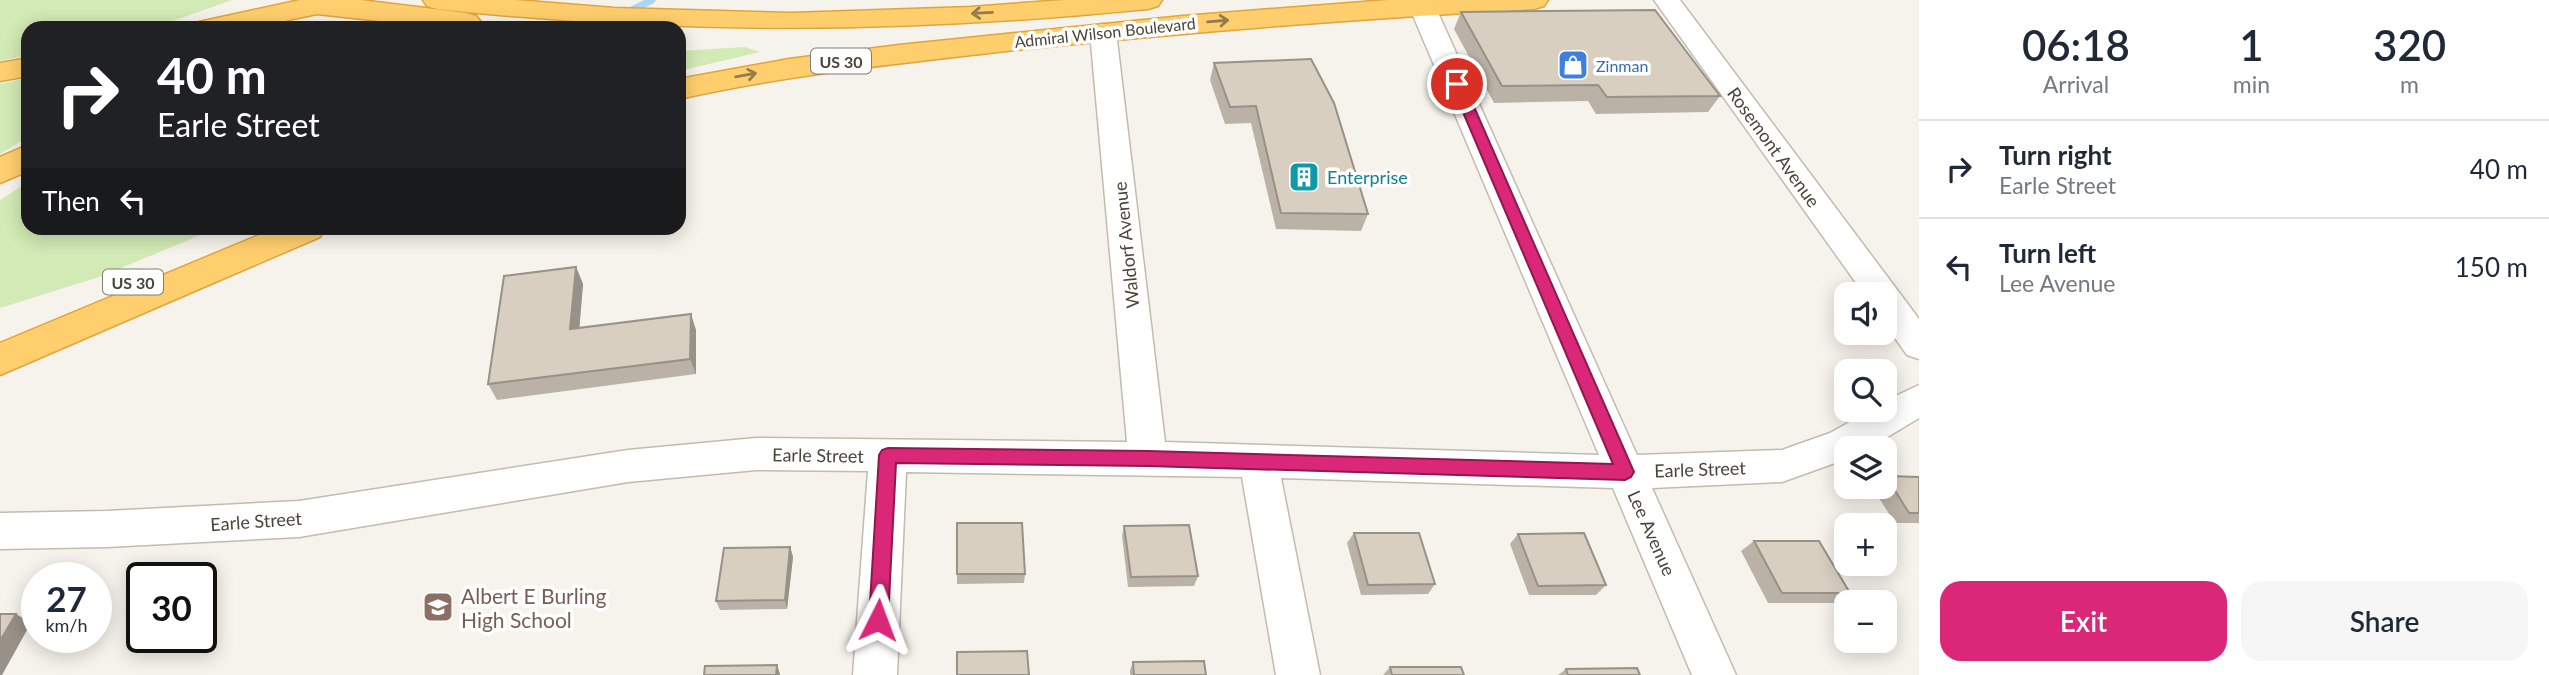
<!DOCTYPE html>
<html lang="en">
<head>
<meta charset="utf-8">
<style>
  :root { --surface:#fff; --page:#f6f6f7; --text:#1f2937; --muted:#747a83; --line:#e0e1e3; --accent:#db2777 }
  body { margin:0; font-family:Lato,sans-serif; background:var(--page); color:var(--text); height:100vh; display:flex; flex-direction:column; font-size:26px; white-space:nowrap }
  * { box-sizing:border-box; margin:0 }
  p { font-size:23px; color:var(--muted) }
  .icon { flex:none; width:38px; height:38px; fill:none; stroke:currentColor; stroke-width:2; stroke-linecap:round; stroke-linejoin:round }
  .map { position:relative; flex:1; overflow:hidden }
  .drawer { display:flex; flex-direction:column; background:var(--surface); width:630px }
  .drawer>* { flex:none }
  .top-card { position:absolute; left:21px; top:21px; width:665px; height:214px; border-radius:21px; box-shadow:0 4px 18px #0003; background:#202124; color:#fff; overflow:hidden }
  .tools { position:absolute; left:1834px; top:282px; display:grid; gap:14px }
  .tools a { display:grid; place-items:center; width:63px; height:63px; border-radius:14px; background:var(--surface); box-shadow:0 4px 18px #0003; font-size:35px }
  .speed { position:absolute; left:21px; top:562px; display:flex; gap:14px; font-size:35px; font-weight:700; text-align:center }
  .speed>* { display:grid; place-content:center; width:91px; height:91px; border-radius:50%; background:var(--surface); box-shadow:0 4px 18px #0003; line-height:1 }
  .speed small { font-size:18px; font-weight:400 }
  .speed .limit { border:4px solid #111; border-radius:10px; background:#fff; color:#111 }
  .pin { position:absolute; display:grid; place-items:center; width:60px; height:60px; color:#fff; margin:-30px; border:4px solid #fff; border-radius:50%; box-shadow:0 2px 7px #0007 }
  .me { position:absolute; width:77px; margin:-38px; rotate:3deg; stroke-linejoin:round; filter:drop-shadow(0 0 5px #0008) }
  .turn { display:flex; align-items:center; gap:24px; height:147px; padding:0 21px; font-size:32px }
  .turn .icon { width:91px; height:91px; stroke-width:2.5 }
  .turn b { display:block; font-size:49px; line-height:60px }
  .then { display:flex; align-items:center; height:66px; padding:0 21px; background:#0003; gap:14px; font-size:26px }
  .eta { display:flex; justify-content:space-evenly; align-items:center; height:119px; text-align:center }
  .eta b { font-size:42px; font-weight:600; line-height:49px }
  .cta { display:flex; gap:14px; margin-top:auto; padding:14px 21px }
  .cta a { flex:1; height:80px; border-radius:21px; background:var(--accent); color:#fff; font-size:28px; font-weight:600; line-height:80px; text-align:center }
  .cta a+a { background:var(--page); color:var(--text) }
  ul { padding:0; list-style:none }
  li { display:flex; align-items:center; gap:21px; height:98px; padding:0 21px; border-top:2px solid var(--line) }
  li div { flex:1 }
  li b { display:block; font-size:26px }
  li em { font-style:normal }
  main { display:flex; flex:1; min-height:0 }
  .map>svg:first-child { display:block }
  .green { fill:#d2eab5 }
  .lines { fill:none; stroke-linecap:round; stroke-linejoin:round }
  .stream { stroke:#a9d4f2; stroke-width:7 }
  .street-casing { stroke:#c2bbae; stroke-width:3 }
  .highway-casing { stroke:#e0a43c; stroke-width:3 }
  .street { fill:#fff; fill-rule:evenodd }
  .highway { fill:#ffcf6e; fill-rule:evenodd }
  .wall { fill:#bab2a6 }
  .shaded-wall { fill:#979187 }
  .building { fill:#d8cfc1; stroke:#979187; stroke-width:2 }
  .oneway { stroke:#937c4e }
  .route { fill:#db2777; stroke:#8e194d; stroke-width:2 }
  .labels { text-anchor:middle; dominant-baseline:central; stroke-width:7; stroke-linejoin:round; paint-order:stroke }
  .far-street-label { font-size:16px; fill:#4b4439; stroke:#fff }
  .shield { fill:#fff; stroke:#817c74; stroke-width:2 }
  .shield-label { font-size:16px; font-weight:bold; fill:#4b4439 }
  .far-shop-label { font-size:16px; fill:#366cbe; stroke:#fff; text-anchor:start }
  .street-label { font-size:18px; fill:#4b4439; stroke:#fff }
  .culture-label { font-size:18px; fill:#0d838f; stroke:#fff; text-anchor:start }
  .near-education-label { font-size:21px; fill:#785e54; stroke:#fff; text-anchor:start }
</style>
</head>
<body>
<main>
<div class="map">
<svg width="1919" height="675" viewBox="0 0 1919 675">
  <rect width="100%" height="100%" fill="#f6f3ec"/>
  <path class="green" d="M 0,0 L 232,0 L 153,28 L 28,28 L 28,55 L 0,61 Z
    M 745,47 L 760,52 L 679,71 L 679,51 Z
    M 28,78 L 28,137 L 0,154 L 0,84 Z
    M 28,182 L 28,228 L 218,228 L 99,277 L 0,308 L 0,200 Z"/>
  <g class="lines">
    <path class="stream" d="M 595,28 L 652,0"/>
    <g class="street-casing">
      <path id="street" d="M 1413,0 L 1429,0 L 1435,6 L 1637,455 L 1782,450 L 1830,433 L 1871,410 L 1885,410 L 1885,401 L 1919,385 L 1919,418 L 1869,448 L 1846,448 L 1846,459 L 1782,482 L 1652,488 L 1736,675 L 1692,675 L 1613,488 L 1281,478 L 1320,675 L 1276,675 L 1242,477 L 906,472 L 897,675 L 853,675 L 868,471 L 756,470 L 628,482 L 299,537 L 107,547 L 0,549 L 0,513 L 107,511 L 299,501 L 628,450 L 756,438 L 1127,442 L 1090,32 L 1094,26 L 1103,24 L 1112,26 L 1116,32 L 1165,442 L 1599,455 L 1409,6 Z
        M 1654,0 L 1680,0 L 1919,319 L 1919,359 L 1907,355 L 1885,324 L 1885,294 L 1864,294 Z"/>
    </g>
    <g class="highway-casing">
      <path id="highway" d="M 300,0 L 360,0 L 466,13 L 476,16 L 481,22 L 476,28 L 445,28 L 317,14 L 250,28 L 194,28 L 199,22 Z
        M 423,0 L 515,0 L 614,8 L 792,13 L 971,7 L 1064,0 L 1162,0 L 1158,6 L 1148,9 C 905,33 680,35 437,9 L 427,6 Z
        M 1389,0 L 1548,0 L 1544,6 L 1534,9 C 1352,19 1170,33 989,53 C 885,65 781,76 679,99 L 679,79 L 789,59 L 899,45 L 1183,16 Z
        M 28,58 L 28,76 L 0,81 L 0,63 Z
        M 28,145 L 28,171 L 0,183 L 0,157 Z
        M 276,228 L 326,228 L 320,237 L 0,375 L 0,343 Z"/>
    </g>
    <use href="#street" class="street"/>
    <use href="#highway" class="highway"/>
  </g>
  <path class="wall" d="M 1461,12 L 1720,96 L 1708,112 L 1596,114 L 1588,101 L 1494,103 L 1454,29 Z
    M 1214,63 L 1368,214 L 1361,231 L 1276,229 L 1251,123 L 1225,124 L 1210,80 Z
    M 576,267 L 583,284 L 579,328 L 696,330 L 696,374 L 497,400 L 488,384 Z
    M 1886,476 L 1919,477 L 1919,523 L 1895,523 L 1872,487 L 1885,486 L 1885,477 Z
    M 957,523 L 1025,574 L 1024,583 L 957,584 Z
    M 1124,526 L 1198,576 L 1194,586 L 1128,587 L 1122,536 Z
    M 1354,533 L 1435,584 L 1428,594 L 1361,595 L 1347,543 Z
    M 1518,534 L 1606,585 L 1596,595 L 1529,595 L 1510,544 Z
    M 1754,541 L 1850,593 L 1835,603 L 1768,603 L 1741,551 Z
    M 790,547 L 793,557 L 787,609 L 720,610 L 716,601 Z
    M 1133,662 L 1206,675 L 1130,675 L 1130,670 Z
    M 1390,667 L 1464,675 L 1383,675 Z
    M 1566,669 L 1640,675 L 1558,675 Z"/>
  <path class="shaded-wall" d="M 576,267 L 583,284 L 578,345 L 570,329 Z
    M 691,314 L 696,330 L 696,374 L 690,359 Z
    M 790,547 L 793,557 L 787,609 L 785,600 Z
    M 16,614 L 31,623 L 2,675 L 0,675 L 0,641 Z
    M 777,665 L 780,674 L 780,675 L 776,675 Z"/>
  <path class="building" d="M 1655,10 L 1720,96 L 1607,97 L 1598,85 L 1502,86 L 1461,12 Z
    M 1311,59 L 1334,103 L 1368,214 L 1281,213 L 1256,106 L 1230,107 L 1214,63 Z
    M 576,267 L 570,329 L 691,314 L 690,359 L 488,384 L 504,276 Z
    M 1886,476 L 1919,477 L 1919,513 L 1909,513 Z
    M 957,523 L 1022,523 L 1025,574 L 957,574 Z
    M 1189,525 L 1198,576 L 1131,577 L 1124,526 Z
    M 1354,533 L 1419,533 L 1435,584 L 1368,585 Z
    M 1584,533 L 1606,585 L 1538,586 L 1518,534 Z
    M 1754,541 L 1819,541 L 1850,593 L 1782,593 Z
    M 790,547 L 785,600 L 716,601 L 724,548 Z
    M 0,614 L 16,614 L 0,641 Z
    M 1027,651 L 1029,675 L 957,675 L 957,652 Z
    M 1204,661 L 1206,675 L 1134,675 L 1133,662 Z
    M 777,665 L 776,675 L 704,675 L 705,666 Z
    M 1390,667 L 1461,667 L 1464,675 L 1392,675 Z
    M 1637,668 L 1640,675 L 1568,675 L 1566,669 Z"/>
  <defs><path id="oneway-shaft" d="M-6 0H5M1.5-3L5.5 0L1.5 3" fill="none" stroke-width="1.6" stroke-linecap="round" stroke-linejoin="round" transform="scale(1.75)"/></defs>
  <g class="oneway">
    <use href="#oneway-shaft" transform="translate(982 13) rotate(177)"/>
    <use href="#oneway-shaft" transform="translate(1218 21) rotate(-5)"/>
    <use href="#oneway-shaft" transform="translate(746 75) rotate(-10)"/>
  </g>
  <path class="route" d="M 1457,80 L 1464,84 L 1634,472 L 1631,477 L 1625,480 L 1148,466 L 896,463 L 888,620 L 885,627 L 878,629 L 871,627 L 869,620 L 879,455 L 882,450 L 888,448 L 1148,451 L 1613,464 L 1451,84 Z"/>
  <defs>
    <g id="shop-square" transform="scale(1.575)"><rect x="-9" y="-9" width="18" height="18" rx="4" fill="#3f7fe0" stroke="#fff"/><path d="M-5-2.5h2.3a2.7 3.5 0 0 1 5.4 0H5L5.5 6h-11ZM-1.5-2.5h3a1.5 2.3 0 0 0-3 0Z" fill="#fff"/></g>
    <g id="building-square" transform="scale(1.575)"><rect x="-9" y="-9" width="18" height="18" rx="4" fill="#0f9aa8" stroke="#fff"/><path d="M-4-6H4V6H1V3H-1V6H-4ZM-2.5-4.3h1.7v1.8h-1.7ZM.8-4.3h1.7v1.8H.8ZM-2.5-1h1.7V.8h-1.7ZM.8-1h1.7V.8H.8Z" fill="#fff"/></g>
    <g id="school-square" transform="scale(1.575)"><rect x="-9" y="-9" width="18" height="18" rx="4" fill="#8d6e63" stroke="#fff"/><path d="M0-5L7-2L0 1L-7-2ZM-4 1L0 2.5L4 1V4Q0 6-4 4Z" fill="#fff"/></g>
  </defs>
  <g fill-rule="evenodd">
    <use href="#shop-square" x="1573" y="65"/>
    <use href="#building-square" x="1304" y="177"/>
    <use href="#school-square" x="438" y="607"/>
  </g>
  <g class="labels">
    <g class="far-street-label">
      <text transform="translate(1105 32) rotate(-6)">Admiral Wilson Boulevard</text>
    </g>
    <g class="shield">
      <rect x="811" y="48.5" width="60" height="25" rx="5"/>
      <rect x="103" y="269.5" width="60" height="25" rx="5"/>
    </g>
    <g class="shield-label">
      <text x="841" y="61">US 30</text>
      <text x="133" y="282">US 30</text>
    </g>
    <g class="far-shop-label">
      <text x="1596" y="65">Zinman</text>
    </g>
    <g class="street-label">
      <text transform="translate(1774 147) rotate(54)">Rosemont Avenue</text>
      <text transform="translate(1126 245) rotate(-96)">Waldorf Avenue</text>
      <text transform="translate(818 455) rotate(1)">Earle Street</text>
      <text transform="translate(1700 469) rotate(-2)">Earle Street</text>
      <text transform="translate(256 521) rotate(-4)">Earle Street</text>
      <text transform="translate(1652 533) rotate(66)">Lee Avenue</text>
    </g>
    <g class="culture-label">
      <text x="1327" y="177">Enterprise</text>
    </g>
    <g class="near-education-label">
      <text x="461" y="595">Albert E Burling<tspan x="461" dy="24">High School</tspan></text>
    </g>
  </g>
</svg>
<div class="tools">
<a><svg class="icon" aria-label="sound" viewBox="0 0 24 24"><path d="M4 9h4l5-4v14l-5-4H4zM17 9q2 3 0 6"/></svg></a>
<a><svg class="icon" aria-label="search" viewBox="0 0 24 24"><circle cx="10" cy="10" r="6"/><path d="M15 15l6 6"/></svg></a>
<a><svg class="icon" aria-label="layers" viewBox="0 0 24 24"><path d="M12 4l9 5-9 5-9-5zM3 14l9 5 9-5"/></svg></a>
<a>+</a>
<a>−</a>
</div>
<div class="speed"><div>27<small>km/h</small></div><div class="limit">30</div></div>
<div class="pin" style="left:1457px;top:84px;background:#d93025"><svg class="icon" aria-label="arrive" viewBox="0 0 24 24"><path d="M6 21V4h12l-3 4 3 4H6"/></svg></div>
<svg class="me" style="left:878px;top:620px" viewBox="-20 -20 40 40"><path d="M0-17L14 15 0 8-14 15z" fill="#db2777" stroke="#fff" stroke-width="4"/></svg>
<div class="top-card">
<div class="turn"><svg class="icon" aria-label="right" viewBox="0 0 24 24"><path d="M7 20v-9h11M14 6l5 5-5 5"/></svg><div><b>40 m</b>Earle Street</div></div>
<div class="then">Then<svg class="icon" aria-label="left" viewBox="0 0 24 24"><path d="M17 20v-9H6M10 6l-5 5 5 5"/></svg></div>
</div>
</div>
<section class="drawer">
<div class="eta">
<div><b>06:18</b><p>Arrival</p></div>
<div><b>1</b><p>min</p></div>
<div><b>320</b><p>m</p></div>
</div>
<ul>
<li><svg class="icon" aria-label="right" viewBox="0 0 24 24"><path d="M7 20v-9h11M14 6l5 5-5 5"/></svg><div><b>Turn right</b><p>Earle Street</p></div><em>40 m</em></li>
<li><svg class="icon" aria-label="left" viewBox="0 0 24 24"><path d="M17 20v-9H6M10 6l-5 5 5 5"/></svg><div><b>Turn left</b><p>Lee Avenue</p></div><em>150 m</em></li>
</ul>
<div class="cta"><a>Exit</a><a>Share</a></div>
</section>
</main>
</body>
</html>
